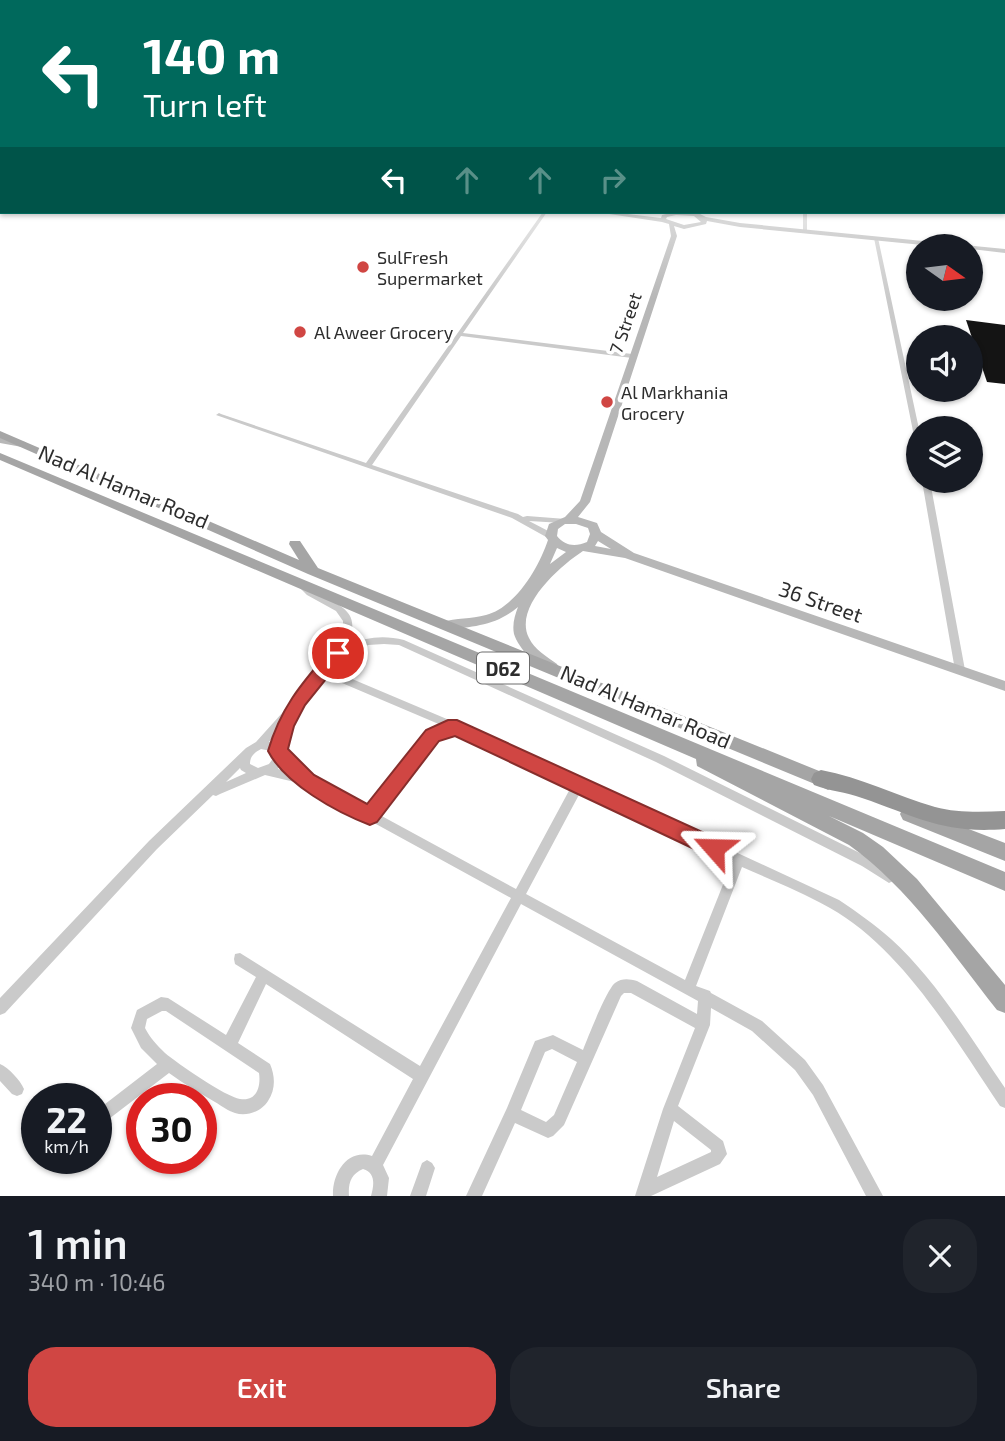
<!DOCTYPE html>
<html lang="en">
<head>
<meta charset="utf-8">
<style>
  :root { --surface:#171b24; --page:#20242c; --text:#f1f3f6; --muted:#9ea1a6; --accent:#d04643 }
  body { margin:0; font-family:"Exo 2",sans-serif; background:var(--page); color:var(--text); height:100vh; display:flex; flex-direction:column; font-size:26px; white-space:nowrap }
  * { box-sizing:border-box; margin:0 }
  p { font-size:23px; color:var(--muted) }
  .icon { flex:none; width:38px; height:38px; fill:none; stroke:currentColor; stroke-width:2; stroke-linecap:round; stroke-linejoin:round }
  .map { position:relative; height:1196px; overflow:hidden }
  .details { display:flex; flex-direction:column; background:var(--surface); flex:1 }
  .details>* { flex:none }
  .banner { position:absolute; left:0px; top:0px; width:1006px; height:214px; box-shadow:0 2px 5px #0004; background:#00695c; color:#fff; overflow:hidden }
  .needle { width:46px; rotate:104deg }
  .fabs { position:absolute; left:906px; top:234px; display:grid; gap:14px }
  .fabs a { display:grid; place-items:center; width:77px; height:77px; border-radius:50%; background:var(--surface); box-shadow:0 2px 5px #0004; font-size:35px }
  .speed { position:absolute; left:21px; top:1083px; display:flex; gap:14px; font-size:35px; font-weight:700; text-align:center }
  .speed>* { display:grid; place-content:center; width:91px; height:91px; border-radius:50%; background:var(--surface); box-shadow:0 2px 5px #0004; line-height:1 }
  .speed small { font-size:18px; font-weight:400 }
  .speed .limit { border:10px solid #d22; background:#fff; color:#111 }
  .pin { position:absolute; display:grid; place-items:center; width:60px; height:60px; color:#fff; margin:-30px; border:4px solid #fff; border-radius:50%; box-shadow:0 2px 7px #0007 }
  .me { position:absolute; width:77px; margin:-38px; rotate:295deg; stroke-linejoin:round; filter:drop-shadow(0 0 5px #0008) }
  .turn { display:flex; align-items:center; gap:24px; height:147px; padding:0 28px; font-size:32px }
  .turn .icon { width:91px; height:91px; stroke-width:2.5 }
  .turn b { display:block; font-size:49px; line-height:60px }
  .lanes { display:flex; align-items:center; height:66px; padding:0 28px; background:#0003; justify-content:center; gap:35px; direction:ltr }
  .lanes .off { opacity:.35 }
  .round { display:grid; place-items:center; flex:none; width:74px; height:74px; border-radius:28px; background:var(--page) }
  .overview { display:flex; align-items:center; justify-content:space-between; height:119px; padding:0 28px }
  h1 { font-size:42px; font-weight:600; line-height:52px }
  .primary-button { display:flex; gap:14px; margin-top:auto; padding:14px 28px }
  .primary-button a { flex:1; height:80px; border-radius:28px; background:var(--accent); color:#fff; font-size:28px; font-weight:600; line-height:80px; text-align:center }
  .primary-button a+a { background:var(--page); color:var(--text) }
  .map>svg:first-child { display:block }
  .building { fill:#141414 }
  .lines { fill:none; stroke-linecap:round; stroke-linejoin:round }
  .street { fill:#cacaca; fill-rule:evenodd }
  .secondary { fill:#b7b7b7; fill-rule:evenodd }
  .primary { fill:#a5a5a5; fill-rule:evenodd }
  .highway { fill:#949494; fill-rule:evenodd }
  .route { fill:#d04643; stroke:#872e2c; stroke-width:2 }
  .poi-dot { fill:#d04643; stroke:#fff; stroke-width:2.5 }
  .labels { text-anchor:middle; dominant-baseline:central; stroke-width:7; stroke-linejoin:round; paint-order:stroke }
  .far-poi-label { font-size:18px; fill:#2d2d2d; stroke:#fff; text-anchor:start }
  .far-street-label { font-size:18px; fill:#2d2d2d; stroke:#fff }
  .shield { fill:#fff; stroke:#6c6c6c; stroke-width:2 }
  .shield-label { font-size:19px; font-weight:bold; fill:#2d2d2d }
  .street-label { font-size:21px; fill:#2d2d2d; stroke:#fff }
</style>
</head>
<body>
<div class="map">
<svg width="1005" height="1196" viewBox="0 0 1005 1196">
  <rect width="100%" height="100%" fill="#fff"/>
  <path class="building" d="M 966,320 L 1005,325 L 1005,384 L 987,382 Z"/>
  <g class="lines">
    <path class="street" d="M 543,212 L 547,212 L 463,333 L 632,354 L 635,356 L 632,358 L 461,336 L 372,465 L 518,514 L 523,517 L 527,516 L 566,519 L 567,521 L 566,523 L 563,523 L 529,521 L 554,534 L 555,536 L 554,538 L 548,538 L 512,518 L 216,415 L 219,413 L 221,414 L 366,463 Z
      M 803,212 L 807,212 L 807,231 L 805,232 L 803,231 Z
      M 876,237 L 878,238 L 919,429 L 919,448 L 916,446 L 874,238 Z
      M 922,481 L 930,481 L 965,670 L 963,673 L 957,673 L 955,670 Z
      M 300,581 C 306,585 311,591 319,594 C 343,607 362,613 347,645 C 366,637 384,635 404,640 L 664,756 L 870,858 L 893,873 L 895,877 L 893,881 L 889,883 L 862,866 L 656,762 L 399,645 L 384,644 L 368,645 L 340,656 L 324,678 L 295,713 L 284,750 C 306,779 337,792 369,809 L 428,732 L 435,727 L 441,725 L 342,683 L 340,680 L 342,677 L 345,676 L 461,725 L 839,900 C 857,912 874,924 891,939 C 937,981 970,1037 1005,1088 L 1005,1108 L 1000,1106 C 954,1038 903,949 830,908 C 802,892 771,880 742,867 L 696,986 L 710,991 L 711,993 L 762,1021 L 805,1060 L 823,1085 L 883,1196 L 866,1196 L 813,1095 L 795,1070 L 752,1031 L 711,1008 L 710,1025 L 678,1106 L 723,1141 L 727,1154 L 720,1164 L 651,1196 L 635,1196 L 663,1109 L 695,1028 L 631,993 L 624,993 L 621,996 L 564,1125 L 553,1136 L 548,1138 L 515,1123 L 482,1196 L 466,1196 L 507,1108 L 535,1041 L 553,1035 L 583,1050 C 588,1037 607,989 615,983 C 622,978 629,979 637,981 L 697,1014 L 698,1001 L 521,904 L 383,1165 L 389,1178 L 387,1196 L 371,1196 C 374,1185 376,1173 363,1169 C 351,1174 348,1183 349,1196 L 333,1196 C 332,1174 347,1148 372,1156 L 413,1079 L 266,984 L 238,1043 L 270,1064 C 275,1076 276,1089 268,1101 C 262,1111 247,1117 235,1113 C 228,1111 222,1106 215,1102 C 200,1093 184,1084 169,1073 L 101,1125 L 96,1127 L 96,1111 L 157,1064 L 141,1048 L 131,1028 L 137,1010 L 161,997 L 168,998 L 226,1035 L 256,977 L 235,964 L 234,959 L 235,954 L 240,953 L 420,1066 L 511,898 L 303,784 L 265,775 L 220,794 L 216,796 L 213,795 L 157,849 L 5,1013 L 0,1015 L 0,998 L 149,841 L 246,748 L 256,742 L 318,673 L 338,645 L 343,632 L 343,621 L 336,611 L 307,595 L 296,584 ZM 280,730 L 276,743 L 269,742 ZM 454,731 L 571,787 L 516,889 L 378,814 L 436,738 L 441,734 ZM 261,749 L 271,751 L 274,757 L 269,764 L 258,768 L 250,764 C 250,756 254,753 261,749 ZM 281,763 L 289,772 L 278,769 ZM 240,768 L 241,770 L 246,773 L 226,782 ZM 581,791 L 732,862 L 685,980 L 526,894 ZM 162,1011 L 166,1011 L 259,1073 C 261,1086 257,1102 240,1099 C 226,1097 177,1063 165,1053 C 157,1045 150,1038 145,1028 L 147,1019 ZM 552,1049 L 577,1062 L 554,1115 L 546,1122 L 521,1110 L 545,1052 ZM 674,1121 L 711,1150 L 711,1152 L 657,1177 Z
      M 0,1064 C 9,1068 20,1080 24,1089 L 22,1094 L 17,1096 L 12,1094 L 0,1081 Z
      M 427,1160 L 432,1163 L 435,1168 L 426,1196 L 410,1196 L 422,1163 Z"/>
    <path class="secondary" d="M 0,155 L 2,155 L 2,157 L 0,157 Z
      M 1004,195 L 1005,196 L 1005,200 L 1004,200 Z
      M 2,201 L 2,205 L 0,206 L 0,202 Z
      M 596,212 L 611,212 L 661,218 L 662,215 L 674,212 L 696,212 L 706,217 L 740,223 L 1005,249 L 1005,253 L 971,249 L 971,247 L 943,247 L 740,227 L 707,221 L 706,224 L 684,229 L 674,226 L 677,236 L 590,502 L 578,517 L 597,523 L 601,532 L 634,553 L 1005,681 L 1005,691 L 625,558 L 583,551 C 560,566 513,607 529,638 C 534,649 547,657 557,664 L 559,668 L 557,672 C 542,675 518,648 514,634 C 512,624 515,615 518,607 C 495,626 475,626 446,630 L 442,628 L 440,625 L 442,622 C 456,618 471,619 486,615 C 516,607 539,567 548,540 L 545,536 L 549,524 L 565,517 L 580,501 L 671,236 L 669,224 L 662,222 ZM 676,215 L 694,216 L 701,222 L 684,225 L 666,219 L 667,217 ZM 565,524 L 576,524 L 588,528 L 590,534 L 587,542 C 575,547 565,546 557,536 L 558,529 ZM 598,541 L 611,549 L 595,546 ZM 557,548 L 566,552 L 550,564 Z
      M 0,437 L 25,442 L 27,444 L 22,447 L 0,443 Z"/>
    <path class="primary" d="M 0,431 L 299,560 L 289,544 L 290,541 L 300,541 L 318,568 L 834,777 L 837,782 L 834,787 L 828,790 L 822,787 L 308,574 L 0,438 Z
      M 0,453 L 1005,872 L 1005,891 L 829,816 L 863,833 L 883,847 L 917,879 L 1005,985 L 1005,1013 L 997,1010 C 952,953 909,888 849,845 L 697,766 L 696,759 L 0,460 Z
      M 909,806 L 1005,843 L 1005,861 L 903,820 L 900,814 L 903,808 Z"/>
    <path class="highway" d="M 1004,134 L 1005,134 L 1005,138 L 1004,138 Z
      M 1004,171 L 1005,171 L 1005,176 L 1004,176 Z
      M 821,770 C 861,777 896,796 935,807 C 957,813 982,812 1005,811 L 1005,829 C 943,834 918,817 862,798 C 846,792 829,791 814,785 L 811,779 L 814,773 Z"/>
  </g>
  <linearGradient id="sky" x2="0" y2="1"><stop stop-color="#9cc3e8"/><stop offset="0.44" stop-color="#fff"/><stop offset="1" stop-color="#fff" stop-opacity="0"/></linearGradient>
  <rect width="1005" height="299" fill="url(#sky)"/>
  <path class="route" d="M 338,646 L 344,648 L 347,653 L 305,705 L 294,726 L 288,749 L 314,775 L 367,804 L 426,730 L 448,720 L 457,720 L 722,841 L 725,848 L 722,855 L 714,858 L 707,855 L 455,736 L 439,741 L 377,822 L 370,825 C 336,812 285,784 268,751 C 281,706 303,682 332,648 Z"/>
  <g class="poi-dot">
    <circle cx="363" cy="267" r="7"/>
    <circle cx="300" cy="332" r="7"/>
    <circle cx="607" cy="402" r="7"/>
  </g>
  <g class="labels">
    <g class="far-poi-label">
      <text x="377" y="257">SulFresh<tspan x="377" dy="21">Supermarket</tspan></text>
      <text x="314" y="332">Al Aweer Grocery</text>
      <text x="621" y="392">Al Markhania<tspan x="621" dy="21">Grocery</tspan></text>
    </g>
    <g class="far-street-label">
      <text transform="translate(625 323) rotate(-71)">7 Street</text>
    </g>
    <rect class="shield" x="477" y="652.5" width="52" height="31" rx="5"/>
    <g class="shield-label">
      <text x="503" y="668">D62</text>
    </g>
    <g class="street-label">
      <text transform="translate(124 486) rotate(23)">Nad Al Hamar Road</text>
      <text transform="translate(821 601) rotate(19)">36 Street</text>
      <text transform="translate(646 706) rotate(23)">Nad Al Hamar Road</text>
    </g>
  </g>
</svg>
<div class="fabs">
<a><svg class="needle" viewBox="-14 -14 28 28"><path d="M0-13l5 13h-10z" fill="#e53935"/><path d="M0 13l5-13h-10z" fill="#9ea1a6"/></svg></a>
<a><svg class="icon" aria-label="sound" viewBox="0 0 24 24"><path d="M4 9h4l5-4v14l-5-4H4zM17 9q2 3 0 6"/></svg></a>
<a><svg class="icon" aria-label="layers" viewBox="0 0 24 24"><path d="M12 4l9 5-9 5-9-5zM3 14l9 5 9-5"/></svg></a>
</div>
<div class="speed"><div>22<small>km/h</small></div><div class="limit">30</div></div>
<div class="pin" style="left:338px;top:653px;background:#d93025"><svg class="icon" aria-label="arrive" viewBox="0 0 24 24"><path d="M6 21V4h12l-3 4 3 4H6"/></svg></div>
<svg class="me" style="left:714px;top:848px" viewBox="-20 -20 40 40"><path d="M0-17L14 15 0 8-14 15z" fill="#d04643" stroke="#fff" stroke-width="4"/></svg>
<div class="banner">
<div class="turn"><svg class="icon" aria-label="left" viewBox="0 0 24 24"><path d="M17 20v-9H6M10 6l-5 5 5 5"/></svg><div><b>140 m</b>Turn left</div></div>
<div class="lanes"><svg class="icon" aria-label="left" viewBox="0 0 24 24"><path d="M17 20v-9H6M10 6l-5 5 5 5"/></svg><svg class="icon off" aria-label="ahead" viewBox="0 0 24 24"><path d="M12 20V5M6 11l6-6 6 6"/></svg><svg class="icon off" aria-label="ahead" viewBox="0 0 24 24"><path d="M12 20V5M6 11l6-6 6 6"/></svg><svg class="icon off" aria-label="right" viewBox="0 0 24 24"><path d="M7 20v-9h11M14 6l5 5-5 5"/></svg></div>
</div>
</div>
<section class="details">
<div class="overview"><div><h1>1 min</h1><p>340 m · 10:46</p></div><a class="round"><svg class="icon" aria-label="close" viewBox="0 0 24 24"><path d="M6 6l12 12M18 6L6 18"/></svg></a></div>
<div class="primary-button"><a>Exit</a><a>Share</a></div>
</section>
</body>
</html>
